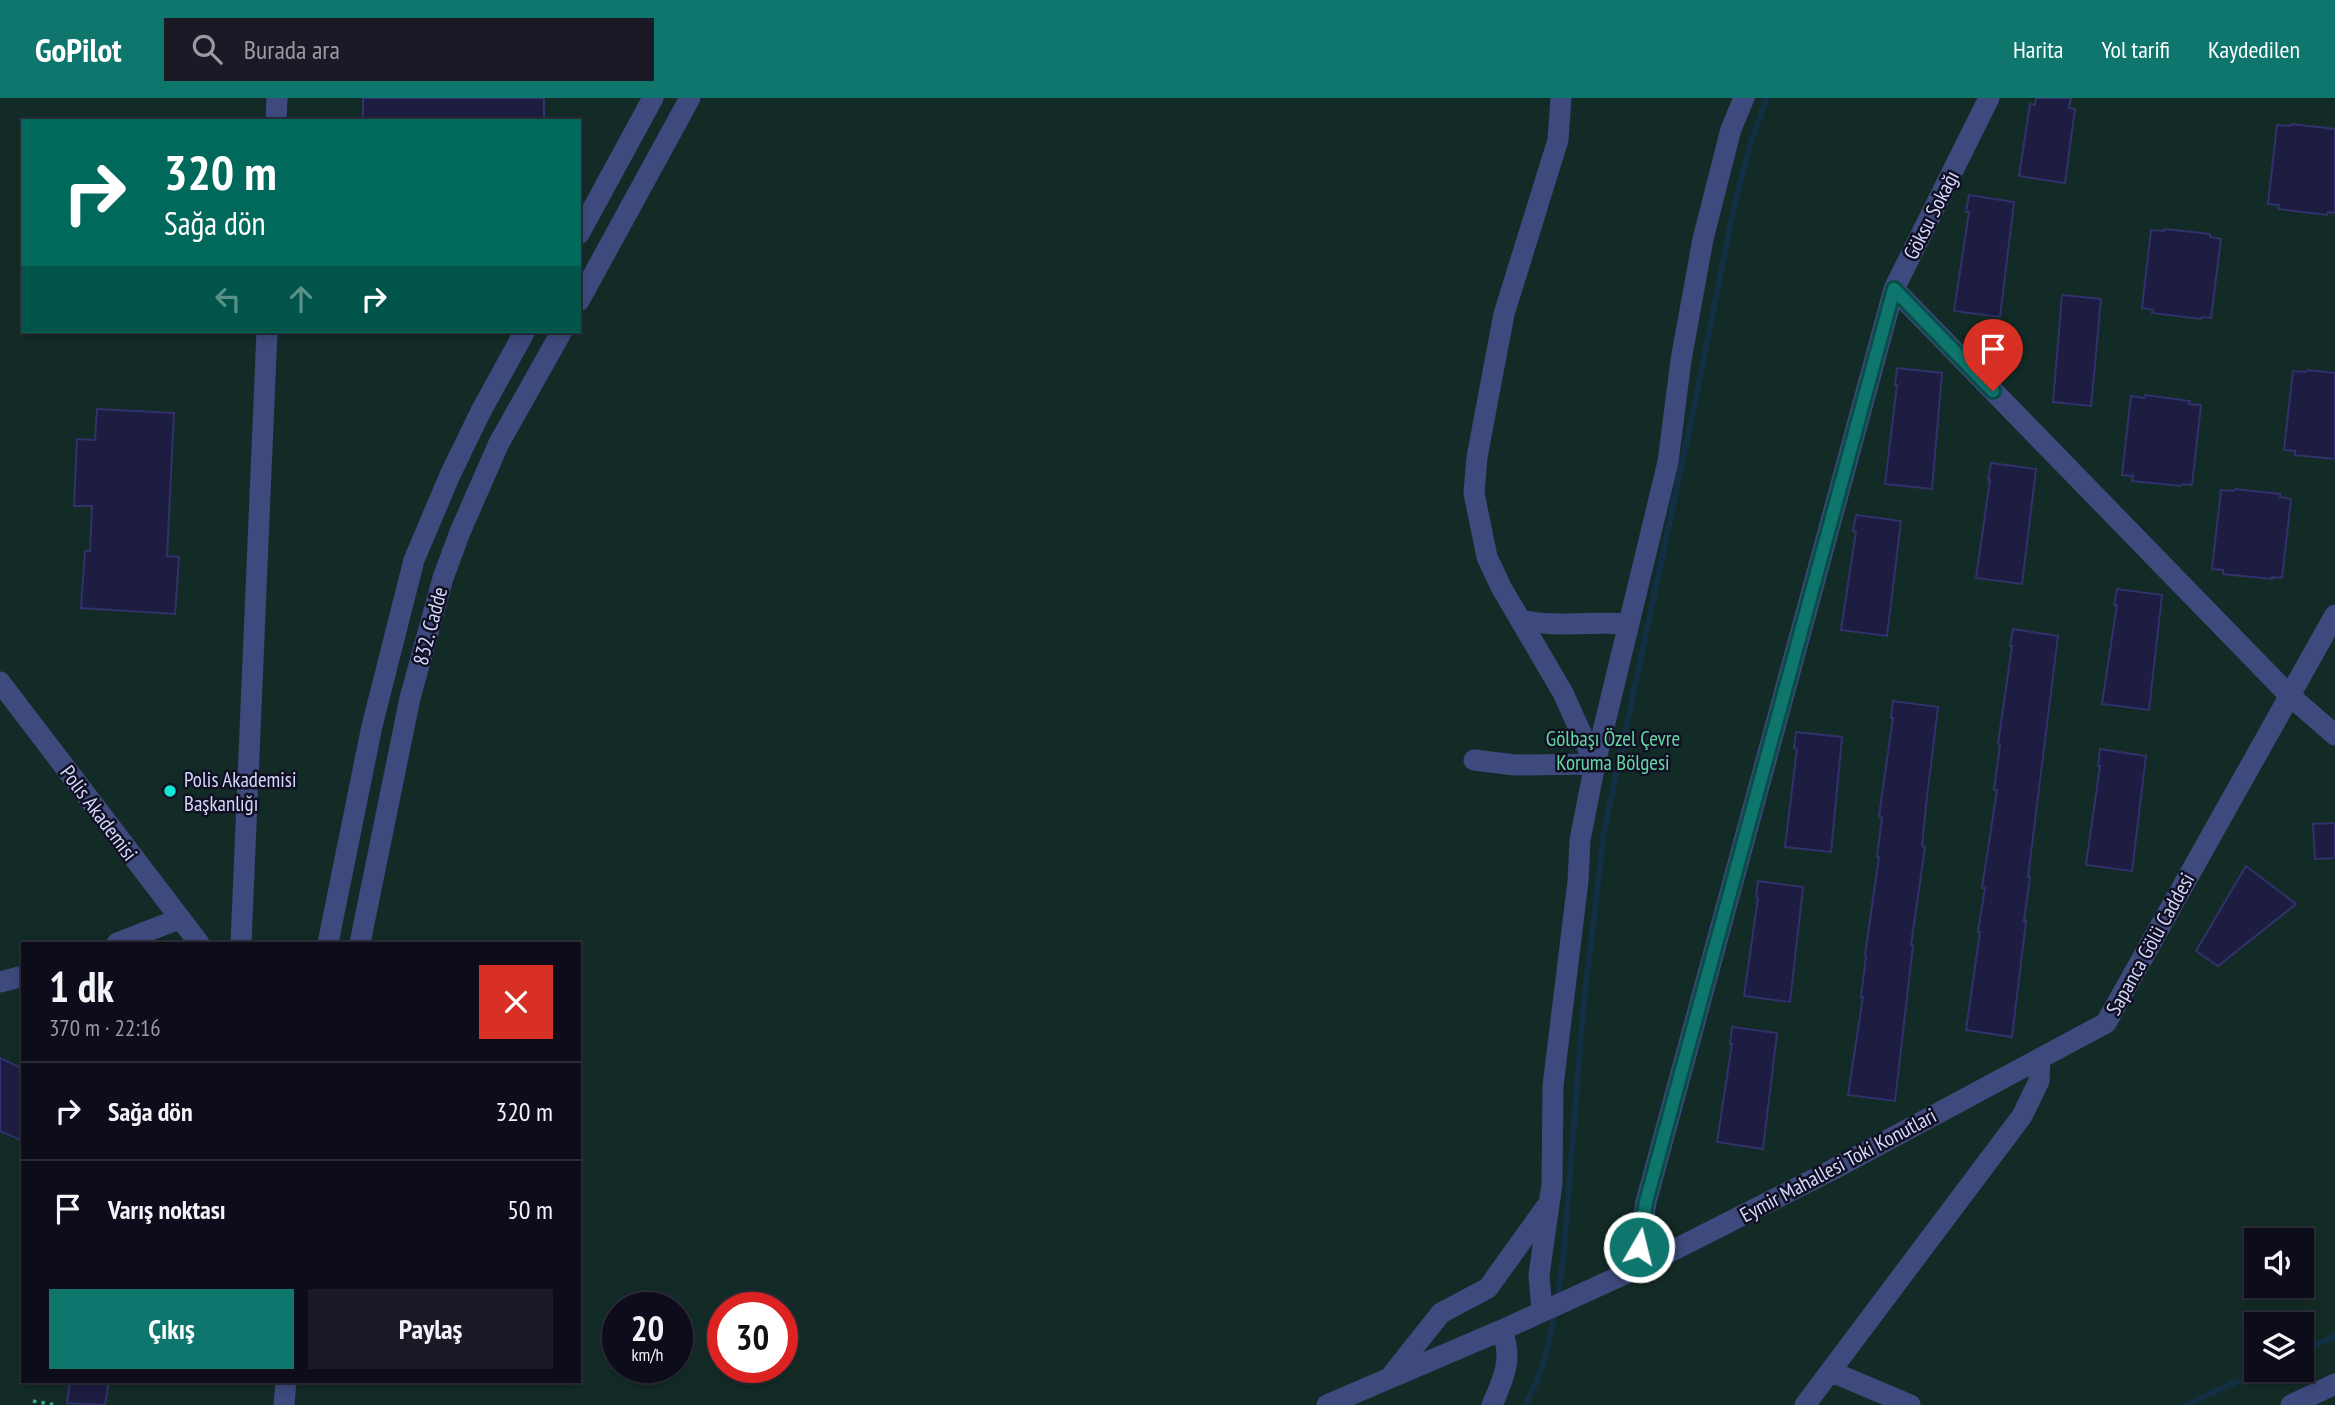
<!DOCTYPE html>
<html lang="tr">
<head>
<meta charset="utf-8">
<style>
  :root { --surface:#0c0c1a; --page:#1a1a27; --text:#f1f3f6; --muted:#9a9ba2; --line:#2c2c39; --accent:#0f766e }
  body { margin:0; font-family:"PT Sans Narrow",sans-serif; background:var(--page); color:var(--text); height:100vh; display:flex; flex-direction:column; font-size:26px; white-space:nowrap }
  * { box-sizing:border-box; margin:0 }
  p { font-size:23px; color:var(--muted) }
  .icon { flex:none; width:38px; height:38px; fill:none; stroke:currentColor; stroke-width:2; stroke-linecap:round; stroke-linejoin:round }
  .map { position:relative; flex:1; overflow:hidden }
  .drawer { position:absolute; left:21px; top:844px; width:560px; height:441px; display:flex; flex-direction:column; background:var(--surface); border-radius:0px; box-shadow:0 4px 10px #0003,0 0 0 2px var(--line) }
  .drawer>* { flex:none }
  .hud { position:absolute; left:21px; top:21px; width:560px; height:214px; border-radius:0px; box-shadow:0 4px 10px #0003,0 0 0 2px var(--line); background:#00695c; color:#fff; overflow:hidden }
  .buttons { position:absolute; left:2244px; top:1130px; display:grid; gap:14px }
  .buttons a { display:grid; place-items:center; width:70px; height:70px; border-radius:0px; background:var(--surface); box-shadow:0 4px 10px #0003,0 0 0 2px var(--line); font-size:35px }
  .speed { position:absolute; left:602px; top:1194px; display:flex; gap:14px; font-size:35px; font-weight:700; text-align:center }
  .speed>* { display:grid; place-content:center; width:91px; height:91px; border-radius:50%; background:var(--surface); box-shadow:0 4px 10px #0003,0 0 0 2px var(--line); line-height:1 }
  .speed small { font-size:18px; font-weight:400 }
  .speed .limit { border:10px solid #d22; background:#fff; color:#111 }
  .pin { position:absolute; display:grid; place-items:center; width:60px; height:60px; color:#fff; margin:-72px -30px; border-radius:50% 50% 50% 0; rotate:-45deg; box-shadow:0 0 7px #0007 }
  .pin .icon { rotate:45deg }
  .me { position:absolute; width:77px; margin:-38px; rotate:8deg; stroke-linejoin:round; filter:drop-shadow(0 0 5px #0008) }
  .turn { display:flex; align-items:center; gap:24px; height:147px; padding:0 28px; font-size:32px }
  .turn .icon { width:91px; height:91px; stroke-width:2.5 }
  .turn b { display:block; font-size:49px; line-height:60px }
  .lanes { display:flex; align-items:center; height:66px; padding:0 28px; background:#0003; justify-content:center; gap:35px; direction:ltr }
  .lanes .off { opacity:.35 }
  .round { display:grid; place-items:center; flex:none; width:74px; height:74px; border-radius:0px; background:var(--page) }
  .head { display:flex; align-items:center; justify-content:space-between; height:119px; padding:0 28px }
  h1 { font-size:42px; font-weight:600; line-height:52px }
  .primary-button { display:flex; gap:14px; margin-top:auto; padding:14px 28px }
  .primary-button a { flex:1; height:80px; border-radius:0px; background:var(--accent); color:#fff; font-size:28px; font-weight:600; line-height:80px; text-align:center }
  .primary-button a+a { background:var(--page); color:var(--text) }
  ul { padding:0; list-style:none }
  li { display:flex; align-items:center; gap:21px; height:98px; padding:0 28px; border-top:2px solid var(--line) }
  li div { flex:1 }
  li b { display:block; font-size:26px }
  li em { font-style:normal }
  header { display:flex; align-items:center; gap:42px; box-sizing:border-box; height:98px; padding:0 35px; background:var(--accent); color:#fff }
  header strong { font-size:33px }
  nav { display:flex; gap:38px; margin-inline-start:auto; font-size:24px }
  .search { width:490px; height:63px; background:var(--page); display:flex; align-items:center; gap:18px; box-sizing:border-box; padding:0 24px; border-radius:0px; color:var(--muted); font-size:26px }
  .map>svg:first-child { display:block }
  .green { fill:#132b26; fill-rule:evenodd }
  .lines { fill:none; stroke-linecap:round; stroke-linejoin:round }
  .stream { stroke:#122f44; stroke-width:6 }
  .building { fill:#1d1d41; stroke:#31316c; stroke-width:2 }
  .path { stroke:#38ab8d; stroke-width:3.5; stroke-dasharray:3.5 5; stroke-linecap:butt }
  .minor { stroke:#3e497d; stroke-width:21 }
  .route-casing { stroke:#0a4d48; stroke-width:18 }
  .route { stroke:#0f766e; stroke-width:12 }
  .poi-dot { fill:#12e9d4; stroke:#101022; stroke-width:2.5 }
  .labels { text-anchor:middle; dominant-baseline:central; stroke-width:5; stroke-linejoin:round; paint-order:stroke }
  .street-label { font-size:21px; fill:#d4d7fc; stroke:#101022 }
  .park-label { font-size:21px; fill:#66d6a3; stroke:#101022 }
  .poi-label { font-size:21px; fill:#d4d7fc; stroke:#101022; text-anchor:start }
</style>
</head>
<body>
<header>
<strong>GoPilot</strong>
<div class="search"><svg class="icon" aria-label="search" viewBox="0 0 24 24"><circle cx="10" cy="10" r="6"/><path d="M15 15l6 6"/></svg>Burada ara</div>
<nav><a>Harita</a><a>Yol tarifi</a><a>Kaydedilen</a></nav>
</header>
<div class="map">
<svg width="2335" height="1307" viewBox="0 0 2335 1307">
  <rect width="100%" height="100%" fill="#101022"/>
  <path class="green" d="M 0,0 L 2335,0 L 2335,1307 L 0,1307 ZM 23,23 L 579,23 L 579,233 L 23,233 ZM 23,845 L 579,845 L 579,1283 L 23,1283 ZM 2256,1143 L 2301,1143 L 2301,1188 L 2256,1188 ZM 618,1209 L 677,1209 L 677,1269 L 618,1269 ZM 723,1209 L 782,1209 L 782,1269 L 723,1269 ZM 2256,1227 L 2301,1227 L 2301,1272 L 2256,1272 Z"/>
  <g class="lines">
    <path class="stream" d="M 1557,1202 L 1563,1164 L 1583,912 L 1604,734 L 1698,290 L 1735,104 L 1751,44 L 1767,0
      M 2301,1254 L 2335,1238
      M 1525,1307 C 1543,1275 1549,1249 1555,1213
      M 2186,1307 L 2262,1272"/>
  </g>
  <path class="building" d="M 363,0 L 544,0 L 544,23 L 363,23 Z
    M 2036,0 L 2071,0 L 2069,10 L 2075,11 L 2065,85 L 2019,78 L 2030,6 L 2035,7 Z
    M 2291,26 L 2335,31 L 2335,115 L 2328,114 L 2327,117 L 2278,111 L 2279,107 L 2268,106 L 2277,27 L 2290,28 Z
    M 1969,97 L 2014,104 L 2000,219 L 1954,213 L 1969,114 L 1966,114 Z
    M 2165,131 L 2210,136 L 2210,139 L 2221,141 L 2211,220 L 2202,219 L 2201,221 L 2152,215 L 2153,212 L 2142,210 L 2151,132 L 2164,133 Z
    M 2062,197 L 2101,201 L 2091,308 L 2053,304 Z
    M 1897,270 L 1942,275 L 1932,391 L 1885,386 L 1897,287 L 1895,287 Z
    M 2307,272 L 2335,275 L 2335,361 L 2295,357 L 2295,353 L 2284,352 L 2293,273 L 2306,274 Z
    M 2145,297 L 2190,303 L 2189,306 L 2201,307 L 2192,387 L 2182,386 L 2181,388 L 2132,383 L 2133,378 L 2122,377 L 2131,298 L 2144,300 Z
    M 97,311 L 174,315 L 167,458 L 179,459 L 175,516 L 81,510 L 85,453 L 90,453 L 92,408 L 74,408 L 77,341 L 95,342 Z
    M 1991,365 L 2036,371 L 2022,486 L 1976,480 L 1990,382 L 1988,382 Z
    M 2235,391 L 2280,396 L 2280,399 L 2291,401 L 2282,480 L 2272,479 L 2272,481 L 2223,476 L 2223,472 L 2212,471 L 2221,392 L 2234,393 Z
    M 1856,417 L 1901,423 L 1887,538 L 1841,532 L 1856,434 L 1853,433 Z
    M 2117,491 L 2162,497 L 2149,612 L 2102,606 L 2117,507 L 2114,507 Z
    M 2013,531 L 2058,538 L 2028,779 L 2030,779 L 2024,823 L 2026,823 L 2012,939 L 1966,932 L 1980,834 L 1978,834 L 1985,790 L 1982,790 L 1997,692 L 1994,692 L 2000,647 L 1998,646 L 2012,548 L 2010,548 Z
    M 1893,603 L 1938,609 L 1926,707 L 1922,748 L 1925,749 L 1911,847 L 1913,847 L 1895,1003 L 1848,997 L 1863,899 L 1861,899 L 1866,858 L 1865,857 L 1879,759 L 1877,759 L 1882,719 L 1879,718 L 1893,620 L 1891,620 Z
    M 1796,634 L 1842,639 L 1831,754 L 1785,749 L 1797,651 L 1794,650 Z
    M 2100,651 L 2146,658 L 2132,773 L 2086,767 L 2100,668 L 2098,668 Z
    M 2335,725 L 2335,760 L 2315,761 L 2313,726 Z
    M 2246,768 L 2296,806 L 2218,868 L 2196,853 Z
    M 1758,783 L 1803,789 L 1790,904 L 1744,898 L 1758,800 L 1756,799 Z
    M 1732,929 L 1777,935 L 1763,1051 L 1717,1044 L 1732,946 L 1730,946 Z
    M 0,960 L 23,971 L 23,1043 L 0,1033 Z
    M 70,1283 L 109,1283 L 105,1307 L 67,1305 Z"/>
  <g class="lines">
    <path class="path" d="M 33,1303 L 56,1307"/>
    <path class="minor" d="M 276,23 L 277,0
      M 579,136 L 653,0
      M 1894,191 L 2289,597 L 2335,637
      M 579,203 L 690,0
      M 1521,522 C 1556,530 1593,523 1628,526
      M 0,584 L 199,845
      M 1474,662 L 1515,667 L 1595,666 L 1563,595 L 1501,489 L 1487,459 L 1474,395 L 1477,359 L 1504,216 L 1558,42 L 1561,0
      M 117,845 L 179,821
      M 241,845 L 267,233
      M 328,845 L 372,628 L 414,462 L 450,377 L 481,313 L 525,233
      M 360,845 L 410,600 L 443,480 L 460,434 L 499,345 L 562,233
      M 0,884 L 23,878
      M 1636,1171 L 1646,1104 L 1894,191 L 1989,0
      M 1542,1214 L 1539,1177 L 1552,1086 L 1553,988 L 1578,783 L 1580,742 L 1595,666 L 1668,364 L 1681,262 L 1703,141 L 1731,31 L 1744,0
      M 1832,1274 L 1910,1307
      M 1391,1278 L 1441,1215 L 1488,1190 L 1546,1109
      M 284,1307 L 286,1283
      M 1327,1307 L 1502,1232 L 1636,1171 L 1832,1072 L 2106,925 L 2335,517
      M 1492,1307 C 1504,1279 1513,1262 1502,1232
      M 1805,1307 L 2022,1018 L 2039,983 L 2040,961
      M 2291,1307 L 2335,1286"/>
  </g>
  <g class="lines">
    <g class="route-casing">
      <path id="route" d="M 1639,1149 L 1646,1104 L 1894,191 L 1993,293"/>
    </g>
    <use href="#route" class="route"/>
  </g>
  <circle class="poi-dot" cx="170" cy="693" r="7"/>
  <g class="labels">
    <g class="street-label">
      <text transform="translate(1931 117) rotate(-63)">Göksu Sokağı</text>
      <text transform="translate(430 528) rotate(-75)">832. Cadde</text>
      <text transform="translate(99 715) rotate(53)">Polis Akademisi</text>
      <text transform="translate(2150 846) rotate(-61)">Sapanca Gölü Caddesi</text>
      <text transform="translate(1838 1067) rotate(-28)">Eymir Mahallesi Toki Konutlari</text>
    </g>
    <g class="park-label">
      <text x="1613" y="640">Gölbaşı Özel Çevre<tspan x="1613" dy="24">Koruma Bölgesi</tspan></text>
    </g>
    <g class="poi-label">
      <text x="184" y="681">Polis Akademisi<tspan x="184" dy="24">Başkanlığı</tspan></text>
    </g>
  </g>
</svg>
<div class="buttons">
<a><svg class="icon" aria-label="sound" viewBox="0 0 24 24"><path d="M4 9h4l5-4v14l-5-4H4zM17 9q2 3 0 6"/></svg></a>
<a><svg class="icon" aria-label="layers" viewBox="0 0 24 24"><path d="M12 4l9 5-9 5-9-5zM3 14l9 5 9-5"/></svg></a>
</div>
<div class="speed"><div>20<small>km/h</small></div><div class="limit">30</div></div>
<div class="pin" style="left:1993px;top:293px;background:#d93025"><svg class="icon" aria-label="arrive" viewBox="0 0 24 24"><path d="M6 21V4h12l-3 4 3 4H6"/></svg></div>
<svg class="me" style="left:1639px;top:1149px" viewBox="-20 -20 40 40"><circle r="17" fill="#0f766e" stroke="#fff" stroke-width="3"/><path d="M0-11L8 9 0 5-8 9z" fill="#fff"/></svg>
<div class="hud">
<div class="turn"><svg class="icon" aria-label="right" viewBox="0 0 24 24"><path d="M7 20v-9h11M14 6l5 5-5 5"/></svg><div><b>320 m</b>Sağa dön</div></div>
<div class="lanes"><svg class="icon off" aria-label="left" viewBox="0 0 24 24"><path d="M17 20v-9H6M10 6l-5 5 5 5"/></svg><svg class="icon off" aria-label="ahead" viewBox="0 0 24 24"><path d="M12 20V5M6 11l6-6 6 6"/></svg><svg class="icon" aria-label="right" viewBox="0 0 24 24"><path d="M7 20v-9h11M14 6l5 5-5 5"/></svg></div>
</div>
<section class="drawer">
<div class="head"><div><h1>1 dk</h1><p>370 m · 22:16</p></div><a class="round" style="background:#d93025;color:#fff"><svg class="icon" aria-label="close" viewBox="0 0 24 24"><path d="M6 6l12 12M18 6L6 18"/></svg></a></div>
<ul>
<li><svg class="icon" aria-label="right" viewBox="0 0 24 24"><path d="M7 20v-9h11M14 6l5 5-5 5"/></svg><div><b>Sağa dön</b></div><em>320 m</em></li>
<li><svg class="icon" aria-label="arrive" viewBox="0 0 24 24"><path d="M6 21V4h12l-3 4 3 4H6"/></svg><div><b>Varış noktası</b></div><em>50 m</em></li>
</ul>
<div class="primary-button"><a>Çıkış</a><a>Paylaş</a></div>
</section>
</div>
</body>
</html>
